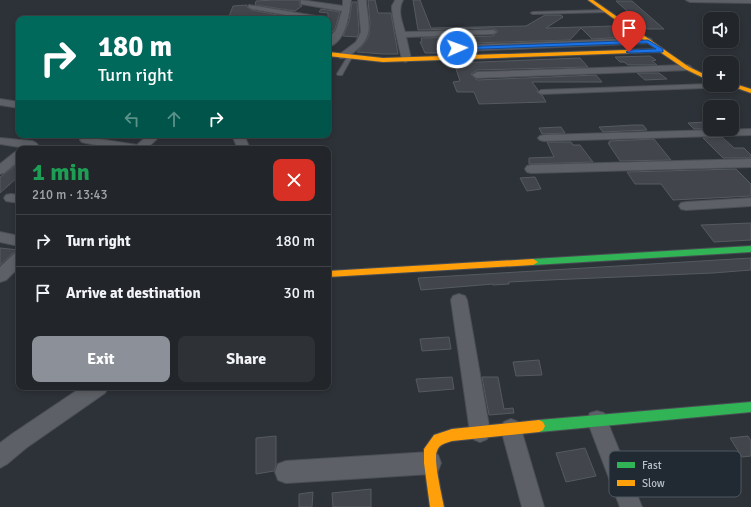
<!DOCTYPE html>
<html lang="en">
<head>
<meta charset="utf-8">
<style>
  :root { --surface:#22262a; --page:#2e3236; --text:#f1f3f6; --muted:#a2a5a8; --line:#3f4347; --accent:#8c9099 }
  body { margin:0; font-family:Signika,sans-serif; background:var(--page); color:var(--text); height:100vh; display:flex; flex-direction:column; font-size:15px; white-space:nowrap }
  * { box-sizing:border-box; margin:0 }
  p { font-size:13px; color:var(--muted) }
  .icon { flex:none; width:22px; height:22px; fill:none; stroke:currentColor; stroke-width:2; stroke-linecap:round; stroke-linejoin:round }
  .map { position:relative; flex:1; overflow:hidden }
  .panel { position:absolute; left:16px; top:146px; width:315px; height:244px; display:flex; flex-direction:column; background:var(--surface); border-radius:8px; box-shadow:0 2px 6px #0003,0 0 0 1px var(--line) }
  .panel>* { flex:none }
  .guide { position:absolute; left:16px; top:16px; width:315px; height:122px; border-radius:8px; box-shadow:0 2px 6px #0003,0 0 0 1px var(--line); background:#00695c; color:#fff; overflow:hidden }
  .fabs { position:absolute; left:703px; top:12px; display:grid; gap:8px }
  .fabs a { display:grid; place-items:center; width:36px; height:36px; border-radius:8px; background:var(--surface); box-shadow:0 2px 6px #0003,0 0 0 1px var(--line); font-size:20px }
  .pin { position:absolute; display:grid; place-items:center; width:34px; height:34px; color:#fff; margin:-41px -17px; border-radius:50% 50% 50% 0; rotate:-45deg; box-shadow:0 0 4px #0007 }
  .pin .icon { rotate:45deg }
  .me { position:absolute; width:44px; margin:-22px; rotate:88deg; stroke-linejoin:round; filter:drop-shadow(0 0 3px #0008) }
  .turn { display:flex; align-items:center; gap:14px; height:84px; padding:0 16px; font-size:18px }
  .turn .icon { width:52px; height:52px; stroke-width:2.5 }
  .turn b { display:block; font-size:28px; line-height:34px }
  .lanes { display:flex; align-items:center; height:38px; padding:0 16px; background:#0003; justify-content:center; gap:20px; direction:ltr }
  .lanes .off { opacity:.35 }
  .round { display:grid; place-items:center; flex:none; width:42px; height:42px; border-radius:8px; background:var(--page) }
  .overview { display:flex; align-items:center; justify-content:space-between; height:68px; padding:0 16px }
  h1 { font-size:24px; font-weight:700; line-height:30px; color:#1e9e55 }
  .primary-button { display:flex; gap:8px; margin-top:auto; padding:8px 16px }
  .primary-button a { flex:1; height:46px; border-radius:8px; background:var(--accent); color:#fff; font-size:16px; font-weight:700; line-height:46px; text-align:center }
  .primary-button a+a { background:var(--page); color:var(--text) }
  ul { padding:0; list-style:none }
  li { display:flex; align-items:center; gap:12px; height:52px; padding:0 16px; border-top:1px solid var(--line) }
  li div { flex:1 }
  li b { display:block; font-size:15px }
  li em { font-style:normal }
  .map>svg:first-child { display:block }
  .building { fill:#42464c; stroke:#555a5f }
  .lines { fill:none; stroke-linecap:round; stroke-linejoin:round }
  .lane-casing { stroke:#4b4f55; stroke-width:2 }
  .street-casing { stroke:#4b4f55; stroke-width:2 }
  .fast-casing { stroke:#4b4f55; stroke-width:2 }
  .slow-casing { stroke:#4b4f55; stroke-width:2 }
  .lane { fill:#5d6066; fill-rule:evenodd }
  .street { fill:#5d6066; fill-rule:evenodd }
  .fast { fill:#30b455; fill-rule:evenodd }
  .slow { fill:#ff9f0a; fill-rule:evenodd }
  .route { fill:#1a73e8; stroke:#114b97 }
  .key { fill:#212932; stroke:#4e565f; stroke-width:1 }
  .key-label { font-size:11px; fill:#b8bfc8 }
</style>
</head>
<body>
<div class="map">
<svg width="751" height="507" viewBox="0 0 751 507">
  <rect width="100%" height="100%" fill="#2d3238"/>
  <path class="building" d="M 274,0 L 300,0 L 300,5 L 302,6 L 295,11 L 255,5 L 256,1 Z
    M 368,0 L 375,0 L 378,13 L 391,13 L 398,54 L 383,54 L 357,52 L 366,41 L 369,35 L 370,23 Z
    M 413,0 L 420,0 L 431,28 L 526,26 L 545,15 L 561,15 L 563,17 L 546,28 L 615,26 L 629,37 L 592,39 L 581,28 L 570,40 L 441,44 L 436,49 L 439,53 L 425,53 L 420,42 L 422,42 L 421,38 L 493,36 L 498,31 L 493,28 L 418,30 Z
    M 616,1 L 632,1 L 664,29 L 647,29 Z
    M 352,2 L 357,2 L 359,32 L 357,37 L 343,36 L 349,21 Z
    M 247,5 L 247,7 L 252,10 L 288,17 L 285,19 L 228,19 L 233,6 Z
    M 321,9 L 340,12 L 335,29 L 330,34 L 328,34 L 328,13 L 319,12 Z
    M 650,56 L 656,60 L 652,61 L 657,65 L 628,65 L 624,62 L 620,62 L 615,57 Z
    M 580,58 L 588,67 L 477,70 L 471,74 L 477,80 L 596,75 L 602,82 L 532,82 L 538,90 L 537,92 L 542,95 L 546,102 L 479,104 L 474,92 L 457,92 L 453,82 L 460,81 L 454,63 Z
    M 637,73 L 659,73 L 667,79 L 645,80 Z
    M 706,122 L 710,126 L 710,129 L 694,129 L 688,123 Z
    M 634,125 L 643,125 L 647,130 L 603,132 L 599,127 Z
    M 561,127 L 565,133 L 542,134 L 539,128 Z
    M 722,137 L 734,148 L 744,148 L 751,155 L 751,158 L 723,158 L 703,138 Z
    M 654,139 L 671,160 L 620,161 L 608,143 L 610,143 L 609,141 Z
    M 547,142 L 571,142 L 573,145 L 580,145 L 593,162 L 529,164 L 529,158 L 554,157 Z
    M 19,163 L 19,176 L 0,193 L 0,177 Z
    M 736,169 L 751,184 L 751,196 L 673,200 L 661,184 L 635,184 L 627,172 Z
    M 535,177 L 541,189 L 527,191 L 520,178 Z
    M 751,223 L 751,240 L 714,242 L 701,225 Z
    M 0,248 L 19,250 L 19,252 L 13,253 L 0,265 Z
    M 751,258 L 751,270 L 713,273 L 549,280 L 509,282 L 509,284 L 493,285 L 493,284 L 421,290 L 418,278 Z
    M 449,337 L 451,349 L 422,351 L 420,339 Z
    M 539,360 L 542,375 L 516,376 L 513,362 Z
    M 452,377 L 454,389 L 419,392 L 416,379 Z
    M 482,377 L 498,377 L 504,409 L 513,408 L 514,413 L 489,415 Z
    M 276,436 L 276,466 L 274,471 L 256,474 L 256,438 Z
    M 748,436 L 751,441 L 751,456 L 742,457 L 730,438 Z
    M 585,448 L 596,476 L 566,482 L 556,453 Z
    M 371,489 L 371,507 L 333,507 L 332,493 Z
    M 313,492 L 312,507 L 299,507 L 299,494 Z"/>
  <g class="lines">
    <g class="lane-casing">
      <path id="lane" d="M 606,10 L 607,12 L 533,14 L 531,13 L 533,12 Z
        M 348,56 L 352,57 L 342,75 L 338,75 L 337,74 Z
        M 710,84 L 732,85 L 732,84 L 734,85 L 731,87 L 541,94 L 538,92 L 541,90 Z"/>
    </g>
    <g class="street-casing">
      <path id="street" d="M 301,0 L 343,6 L 343,0 L 351,0 C 349,15 346,42 328,47 L 328,39 L 336,30 L 342,11 L 301,4 Z
        M 358,0 L 366,0 C 368,24 375,36 354,52 C 349,56 346,59 340,58 L 338,56 L 340,54 L 356,42 L 361,32 Z
        M 395,0 L 403,0 C 397,10 402,22 405,32 L 493,30 L 497,32 L 493,34 L 406,37 L 411,59 L 406,62 L 403,61 C 400,55 391,11 392,6 C 393,4 395,1 395,0 Z
        M 686,0 L 751,0 L 751,3 L 690,2 Z
        M 249,5 L 322,17 L 326,19 L 308,19 L 252,9 L 248,7 Z
        M 648,38 L 651,39 L 652,41 L 651,43 L 441,52 L 437,49 L 441,46 Z
        M 687,65 L 690,66 L 692,68 L 690,70 L 477,78 L 472,75 L 477,72 Z
        M 0,99 L 19,102 L 19,108 L 0,105 Z
        M 751,129 L 751,135 L 544,141 L 540,140 L 538,138 L 540,136 L 544,135 Z
        M 148,135 L 161,135 L 146,149 L 119,149 L 86,143 L 82,142 L 80,140 L 82,138 L 86,137 L 137,145 Z
        M 232,135 L 244,135 L 250,149 L 238,149 Z
        M 0,138 L 32,141 L 36,143 L 38,145 L 36,147 L 32,149 L 0,144 Z
        M 19,151 L 19,161 L 4,173 L 0,174 L 0,164 L 15,152 Z
        M 751,159 L 751,167 L 531,173 L 527,172 L 525,169 L 527,166 L 531,165 Z
        M 11,194 L 19,195 L 19,203 L 6,201 L 4,198 L 6,195 Z
        M 751,198 L 751,206 L 686,210 L 681,209 L 679,206 L 681,203 L 686,202 Z
        M 0,232 L 19,236 L 19,246 L 0,242 Z
        M 19,253 L 19,267 L 6,280 L 0,282 L 0,267 L 14,254 Z
        M 459,294 L 465,296 L 467,300 L 490,432 L 487,439 L 480,442 L 473,439 L 470,432 L 451,300 L 453,296 Z
        M 82,387 L 108,387 L 105,393 L 26,448 L 7,464 L 0,468 L 0,443 L 12,434 Z
        M 597,411 L 604,413 L 642,507 L 620,507 L 587,420 L 590,413 Z
        M 511,419 L 518,422 L 521,429 L 544,507 L 522,507 L 501,429 L 504,422 Z
        M 430,452 L 438,455 L 441,463 L 438,471 L 430,474 L 286,483 L 278,480 L 275,472 L 278,464 L 286,461 Z"/>
    </g>
    <g class="fast-casing">
      <path id="fast" d="M 751,246 L 751,252 L 533,265 L 528,262 L 533,259 Z
        M 751,402 L 751,412 L 539,432 L 535,430 L 533,426 L 535,422 L 539,420 Z"/>
    </g>
    <g class="slow-casing">
      <path id="slow" d="M 588,0 L 593,0 L 689,67 L 710,77 L 710,81 L 685,69 L 660,52 L 383,62 L 328,56 L 328,52 L 383,58 L 656,49 Z
        M 732,83 L 751,89 L 751,93 L 728,85 L 732,85 Z
        M 533,259 L 538,262 L 533,265 L 328,277 L 328,271 Z
        M 539,420 L 543,422 L 545,426 L 543,430 L 539,432 L 452,441 C 446,443 439,444 437,451 C 433,459 442,496 444,507 L 430,507 L 424,463 L 424,449 L 434,435 L 452,429 Z"/>
    </g>
    <use href="#lane" class="lane"/>
    <use href="#street" class="street"/>
    <use href="#fast" class="fast"/>
    <use href="#slow" class="slow"/>
  </g>
  <path class="route" d="M 648,40 L 663,49 L 663,52 L 629,53 L 626,52 L 629,50 L 656,49 L 647,43 L 457,50 L 454,48 L 457,47 Z"/>
  <rect x="609" y="451" width="132" height="46" rx="6" class="key"/>
  <rect x="617" y="462" width="18" height="6" fill="#30b455"/>
  <rect x="617" y="480" width="18" height="6" fill="#ff9f0a"/>
  <g class="key-label">
    <text x="642" y="469">Fast</text>
    <text x="642" y="487">Slow</text>
  </g>
</svg>
<div class="fabs">
<a><svg class="icon" aria-label="sound" viewBox="0 0 24 24"><path d="M4 9h4l5-4v14l-5-4H4zM17 9q2 3 0 6"/></svg></a>
<a>+</a>
<a>−</a>
</div>
<div class="pin" style="left:629px;top:52px;background:#d93025"><svg class="icon" aria-label="arrive" viewBox="0 0 24 24"><path d="M6 21V4h12l-3 4 3 4H6"/></svg></div>
<svg class="me" style="left:457px;top:48px" viewBox="-20 -20 40 40"><circle r="17" fill="#1a73e8" stroke="#fff" stroke-width="3"/><path d="M0-11L8 9 0 5-8 9z" fill="#fff"/></svg>
<div class="guide">
<div class="turn"><svg class="icon" aria-label="right" viewBox="0 0 24 24"><path d="M7 20v-9h11M14 6l5 5-5 5"/></svg><div><b>180 m</b>Turn right</div></div>
<div class="lanes"><svg class="icon off" aria-label="left" viewBox="0 0 24 24"><path d="M17 20v-9H6M10 6l-5 5 5 5"/></svg><svg class="icon off" aria-label="ahead" viewBox="0 0 24 24"><path d="M12 20V5M6 11l6-6 6 6"/></svg><svg class="icon" aria-label="right" viewBox="0 0 24 24"><path d="M7 20v-9h11M14 6l5 5-5 5"/></svg></div>
</div>
<section class="panel">
<div class="overview"><div><h1>1 min</h1><p>210 m · 13:43</p></div><a class="round" style="background:#d93025;color:#fff"><svg class="icon" aria-label="close" viewBox="0 0 24 24"><path d="M6 6l12 12M18 6L6 18"/></svg></a></div>
<ul>
<li><svg class="icon" aria-label="right" viewBox="0 0 24 24"><path d="M7 20v-9h11M14 6l5 5-5 5"/></svg><div><b>Turn right</b></div><em>180 m</em></li>
<li><svg class="icon" aria-label="arrive" viewBox="0 0 24 24"><path d="M6 21V4h12l-3 4 3 4H6"/></svg><div><b>Arrive at destination</b></div><em>30 m</em></li>
</ul>
<div class="primary-button"><a>Exit</a><a>Share</a></div>
</section>
</div>
</body>
</html>
